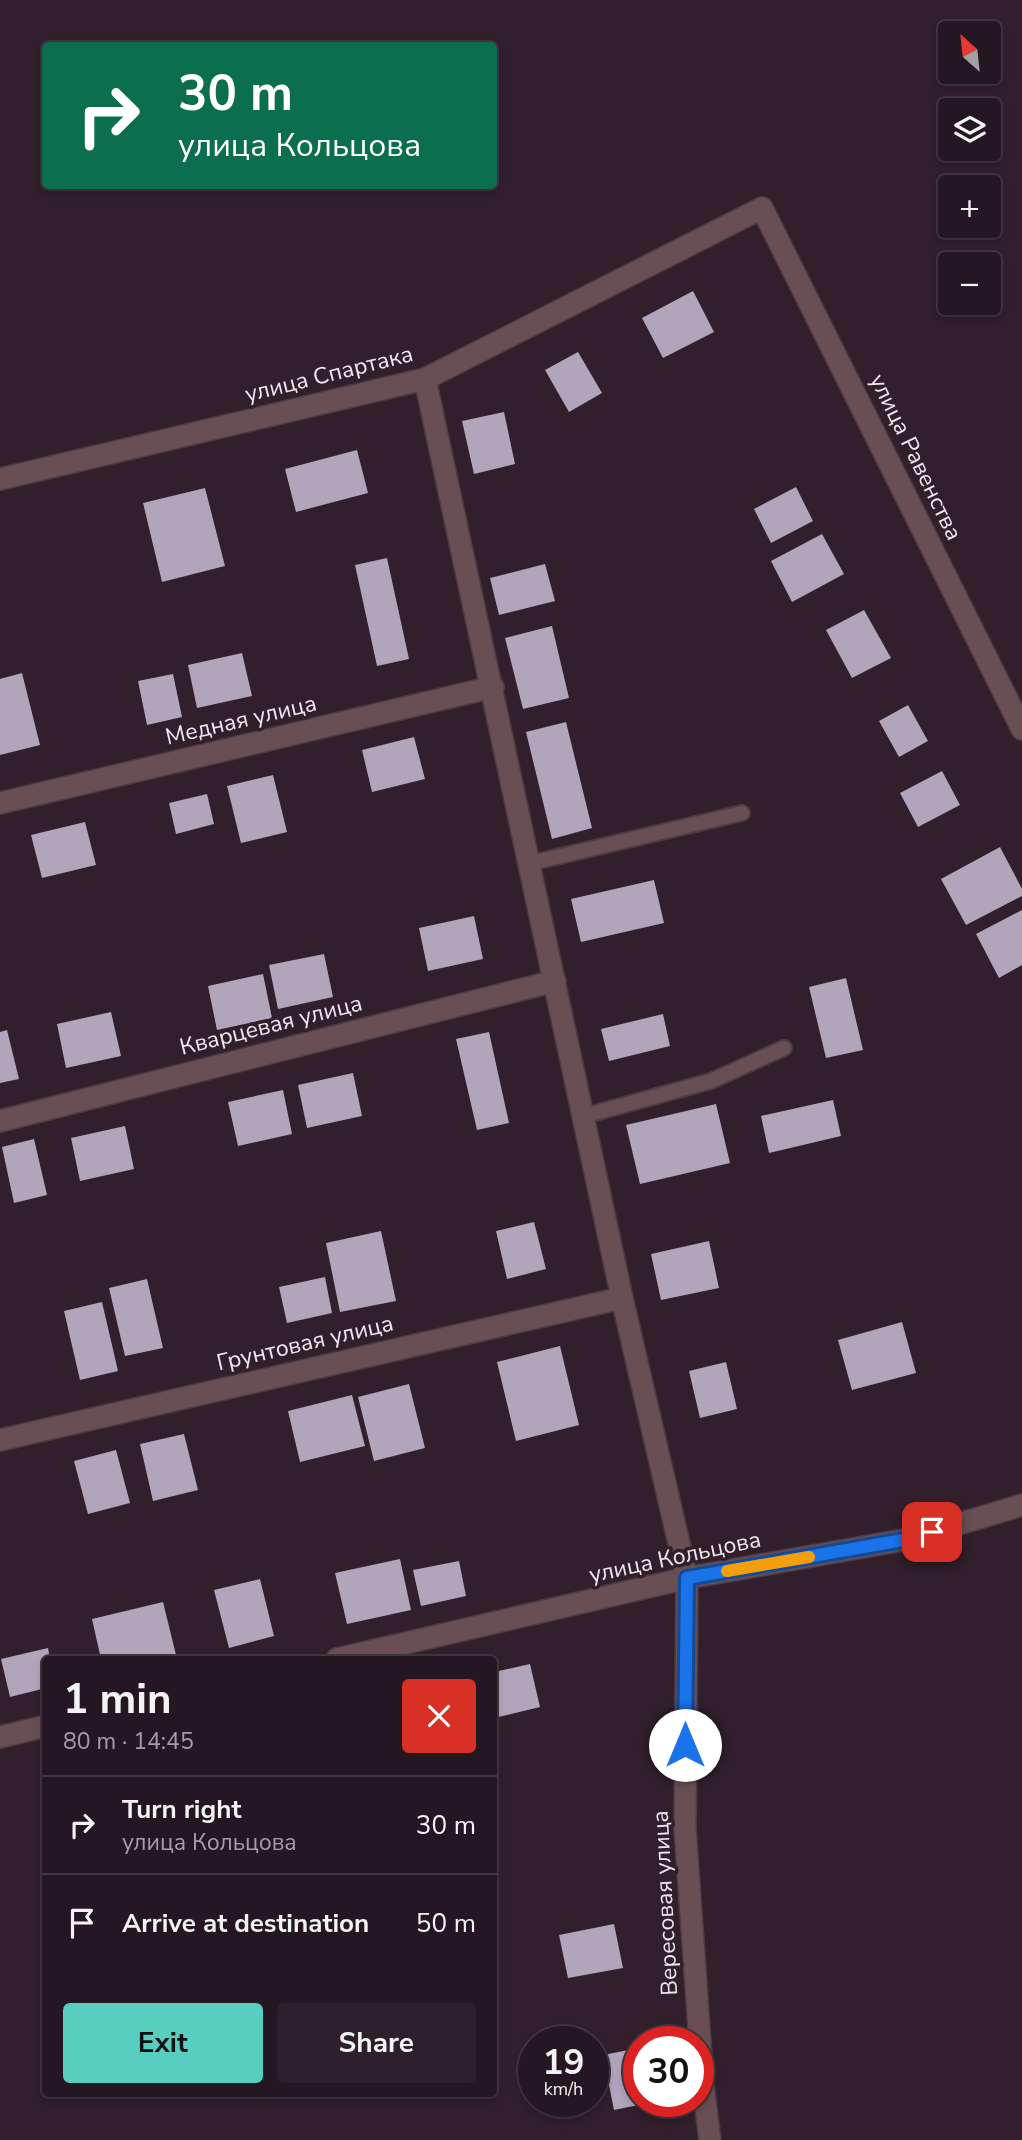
<!DOCTYPE html>
<html lang="en">
<head>
<meta charset="utf-8">
<style>
  :root { --surface:#251721; --page:#2d202a; --text:#f1f3f6; --muted:#a39fa5; --line:#42363f; --accent:#58cec0 }
  body { margin:0; font-family:"Nunito Sans",sans-serif; background:var(--page); color:var(--text); height:100vh; display:flex; flex-direction:column; font-size:26px; white-space:nowrap }
  * { box-sizing:border-box; margin:0 }
  p { font-size:23px; color:var(--muted) }
  .icon { flex:none; width:38px; height:38px; fill:none; stroke:currentColor; stroke-width:2; stroke-linecap:round; stroke-linejoin:round }
  .map { position:relative; flex:1; overflow:hidden }
  .drawer { position:absolute; left:42px; top:1656px; width:455px; height:441px; display:flex; flex-direction:column; background:var(--surface); border-radius:7px; box-shadow:0 4px 10px #0003,0 0 0 2px var(--line) }
  .drawer>* { flex:none }
  .banner { position:absolute; left:42px; top:42px; width:455px; height:147px; border-radius:7px; box-shadow:0 4px 10px #0003,0 0 0 2px var(--line); background:#0b6e4f; color:#fff; overflow:hidden }
  .needle { width:46px; rotate:333deg }
  .buttons { position:absolute; left:938px; top:21px; display:grid; gap:14px }
  .buttons a { display:grid; place-items:center; width:63px; height:63px; border-radius:7px; background:var(--surface); box-shadow:0 4px 10px #0003,0 0 0 2px var(--line); font-size:35px }
  .speed { position:absolute; left:518px; top:2026px; display:flex; gap:14px; font-size:35px; font-weight:700; text-align:center }
  .speed>* { display:grid; place-content:center; width:91px; height:91px; border-radius:50%; background:var(--surface); box-shadow:0 4px 10px #0003,0 0 0 2px var(--line); line-height:1 }
  .speed small { font-size:18px; font-weight:400 }
  .speed .limit { border:10px solid #d22; background:#fff; color:#111 }
  .pin { position:absolute; display:grid; place-items:center; width:60px; height:60px; color:#fff; margin:-30px; border-radius:14px; box-shadow:0 4px 10px #0006 }
  .me { position:absolute; width:77px; margin:-38px; rotate:0deg; stroke-linejoin:round; filter:drop-shadow(0 0 5px #0008) }
  .turn { display:flex; align-items:center; gap:24px; height:147px; padding:0 21px; font-size:32px }
  .turn .icon { width:91px; height:91px; stroke-width:2.5 }
  .turn b { display:block; font-size:49px; line-height:60px }
  .round { display:grid; place-items:center; flex:none; width:74px; height:74px; border-radius:7px; background:var(--page) }
  .overview { display:flex; align-items:center; justify-content:space-between; height:119px; padding:0 21px }
  h1 { font-size:42px; font-weight:700; line-height:52px }
  .action { display:flex; gap:14px; margin-top:auto; padding:14px 21px }
  .action a { flex:1; height:80px; border-radius:7px; background:var(--accent); color:#111; font-size:28px; font-weight:700; line-height:80px; text-align:center }
  .action a+a { background:var(--page); color:var(--text) }
  ul { padding:0; list-style:none }
  li { display:flex; align-items:center; gap:21px; height:98px; padding:0 21px; border-top:2px solid var(--line) }
  li div { flex:1 }
  li b { display:block; font-size:26px }
  li em { font-style:normal }
  .map>svg:first-child { display:block }
  .building { fill:#b1a5bc }
  .lines { fill:none; stroke-linecap:round; stroke-linejoin:round }
  .service-casing { stroke:#4c3b47; stroke-width:18 }
  .minor-casing { stroke:#4c3b47; stroke-width:24 }
  .service { stroke:#694f53; stroke-width:14 }
  .minor { stroke:#694f53; stroke-width:21 }
  .route-casing { stroke:#114b97; stroke-width:18 }
  .route { stroke:#1a73e8; stroke-width:12 }
  .slow { stroke:#f59e0b; stroke-width:12 }
  .labels { text-anchor:middle; dominant-baseline:central; stroke-width:7; stroke-linejoin:round; paint-order:stroke }
  .street-label { font-size:23px; fill:#f3e6ef; stroke:#311f2c }
</style>
</head>
<body>
<div class="map">
<svg width="1022" height="2140" viewBox="0 0 1022 2140">
  <rect width="100%" height="100%" fill="#311f2c"/>
  <path class="building" d="M 693,291 L 714,332 L 663,358 L 642,318 Z
    M 578,352 L 602,393 L 569,412 L 545,370 Z
    M 504,412 L 515,464 L 474,474 L 462,421 Z
    M 357,450 L 368,493 L 296,512 L 285,469 Z
    M 796,487 L 813,521 L 771,543 L 754,509 Z
    M 205,488 L 225,566 L 162,582 L 143,503 Z
    M 822,534 L 844,574 L 792,602 L 771,561 Z
    M 387,558 L 409,659 L 377,666 L 355,565 Z
    M 545,564 L 555,601 L 499,615 L 490,578 Z
    M 864,610 L 891,658 L 852,678 L 826,630 Z
    M 552,626 L 569,698 L 523,709 L 505,638 Z
    M 242,653 L 252,696 L 197,708 L 188,665 Z
    M 22,673 L 40,745 L 0,755 L 0,679 Z
    M 173,674 L 182,717 L 147,725 L 138,681 Z
    M 908,705 L 928,741 L 899,757 L 879,721 Z
    M 566,722 L 592,828 L 552,839 L 526,732 Z
    M 414,737 L 425,779 L 372,792 L 362,750 Z
    M 942,771 L 960,805 L 918,827 L 900,793 Z
    M 273,775 L 287,832 L 241,843 L 227,786 Z
    M 207,794 L 214,824 L 176,834 L 169,803 Z
    M 85,822 L 96,865 L 42,878 L 31,835 Z
    M 1000,847 L 1022,889 L 1022,896 L 966,925 L 941,879 Z
    M 654,880 L 664,923 L 581,942 L 571,899 Z
    M 1022,910 L 1022,965 L 999,978 L 976,934 Z
    M 474,916 L 483,959 L 428,971 L 419,928 Z
    M 324,954 L 333,997 L 278,1009 L 269,965 Z
    M 263,974 L 272,1018 L 217,1030 L 208,986 Z
    M 846,978 L 863,1050 L 826,1058 L 809,987 Z
    M 111,1012 L 121,1056 L 66,1068 L 57,1024 Z
    M 663,1014 L 670,1046 L 609,1061 L 601,1029 Z
    M 7,1030 L 19,1079 L 0,1083 L 0,1032 Z
    M 489,1032 L 509,1123 L 477,1130 L 456,1039 Z
    M 353,1073 L 362,1116 L 307,1128 L 298,1085 Z
    M 283,1090 L 292,1134 L 238,1146 L 228,1102 Z
    M 833,1100 L 841,1136 L 769,1153 L 761,1116 Z
    M 716,1104 L 730,1163 L 640,1184 L 626,1125 Z
    M 125,1126 L 134,1169 L 80,1181 L 71,1138 Z
    M 34,1139 L 47,1195 L 14,1203 L 2,1147 Z
    M 534,1222 L 546,1269 L 507,1279 L 496,1231 Z
    M 381,1231 L 396,1301 L 340,1312 L 326,1243 Z
    M 709,1241 L 719,1288 L 661,1300 L 651,1254 Z
    M 325,1277 L 332,1313 L 287,1323 L 279,1287 Z
    M 147,1279 L 163,1348 L 125,1356 L 109,1288 Z
    M 102,1302 L 118,1371 L 80,1380 L 64,1311 Z
    M 902,1322 L 916,1373 L 852,1390 L 838,1340 Z
    M 560,1346 L 579,1425 L 516,1441 L 497,1362 Z
    M 726,1362 L 737,1409 L 700,1418 L 689,1371 Z
    M 409,1384 L 425,1448 L 374,1461 L 358,1397 Z
    M 352,1395 L 365,1446 L 300,1462 L 288,1411 Z
    M 184,1434 L 198,1490 L 153,1501 L 140,1444 Z
    M 116,1450 L 130,1503 L 88,1514 L 74,1461 Z
    M 400,1559 L 411,1610 L 347,1624 L 335,1573 Z
    M 459,1561 L 466,1596 L 421,1606 L 413,1570 Z
    M 260,1579 L 274,1636 L 229,1648 L 214,1590 Z
    M 163,1602 L 177,1659 L 101,1659 L 92,1619 Z
    M 48,1648 L 50,1659 L 46,1659 L 46,1688 L 10,1697 L 1,1659 Z
    M 530,1664 L 540,1707 L 494,1718 L 494,1672 Z
    M 614,1924 L 623,1968 L 568,1978 L 559,1935 Z
    M 639,2048 L 639,2102 L 648,2103 L 614,2110 L 603,2055 Z"/>
  <g class="lines">
    <g class="service-casing">
      <path id="service" d="M 531,863 L 742,813
        M 584,1116 L 711,1081 L 784,1048"/>
    </g>
    <g class="minor-casing">
      <path id="minor" d="M 425,379 L 622,1298 L 687,1578 L 685,1828 L 703,2085 L 710,2140
        M 0,479 L 425,379 L 762,208 L 1022,729
        M 0,803 L 493,687
        M 0,1121 L 555,981
        M 0,1440 L 622,1298
        M 337,1659 L 687,1578 L 909,1539 L 1022,1505
        M 0,1737 L 46,1726"/>
    </g>
    <use href="#service" class="service"/>
    <use href="#minor" class="minor"/>
  </g>
  <g class="lines">
    <g class="route-casing">
      <path id="route" d="M 685,1745 L 687,1578 L 909,1539 L 932,1532"/>
    </g>
    <use href="#route" class="route"/>
    <path class="slow" d="M 727,1571 L 809,1557"/>
  </g>
  <g class="labels">
    <g class="street-label">
      <text transform="translate(329 374) rotate(-14)">улица Спартака</text>
      <text transform="translate(916 457) rotate(64)">улица Равенства</text>
      <text transform="translate(241 720) rotate(-13)">Медная улица</text>
      <text transform="translate(271 1025) rotate(-14)">Кварцевая улица</text>
      <text transform="translate(305 1343) rotate(-13)">Грунтовая улица</text>
      <text transform="translate(675 1557) rotate(-12)">улица Кольцова</text>
      <text transform="translate(665 1903) rotate(-93)">Вересовая улица</text>
    </g>
  </g>
</svg>
<div class="buttons">
<a><svg class="needle" viewBox="-14 -14 28 28"><path d="M0-13l5 13h-10z" fill="#e53935"/><path d="M0 13l5-13h-10z" fill="#a39fa5"/></svg></a>
<a><svg class="icon" aria-label="layers" viewBox="0 0 24 24"><path d="M12 4l9 5-9 5-9-5zM3 14l9 5 9-5"/></svg></a>
<a>+</a>
<a>−</a>
</div>
<div class="speed"><div>19<small>km/h</small></div><div class="limit">30</div></div>
<div class="pin" style="left:932px;top:1532px;background:#d93025"><svg class="icon" aria-label="arrive" viewBox="0 0 24 24"><path d="M6 21V4h12l-3 4 3 4H6"/></svg></div>
<svg class="me" style="left:685px;top:1745px" viewBox="-20 -20 40 40"><circle r="19" fill="#fff"/><path d="M0-13L10 11 0 6-10 11z" fill="#1a73e8"/></svg>
<div class="banner">
<div class="turn"><svg class="icon" aria-label="right" viewBox="0 0 24 24"><path d="M7 20v-9h11M14 6l5 5-5 5"/></svg><div><b>30 m</b>улица Кольцова</div></div>
</div>
<section class="drawer">
<div class="overview"><div><h1>1 min</h1><p>80 m · 14:45</p></div><a class="round" style="background:#d93025;color:#fff"><svg class="icon" aria-label="close" viewBox="0 0 24 24"><path d="M6 6l12 12M18 6L6 18"/></svg></a></div>
<ul>
<li><svg class="icon" aria-label="right" viewBox="0 0 24 24"><path d="M7 20v-9h11M14 6l5 5-5 5"/></svg><div><b>Turn right</b><p>улица Кольцова</p></div><em>30 m</em></li>
<li><svg class="icon" aria-label="arrive" viewBox="0 0 24 24"><path d="M6 21V4h12l-3 4 3 4H6"/></svg><div><b>Arrive at destination</b></div><em>50 m</em></li>
</ul>
<div class="action"><a>Exit</a><a>Share</a></div>
</section>
</div>
</body>
</html>
